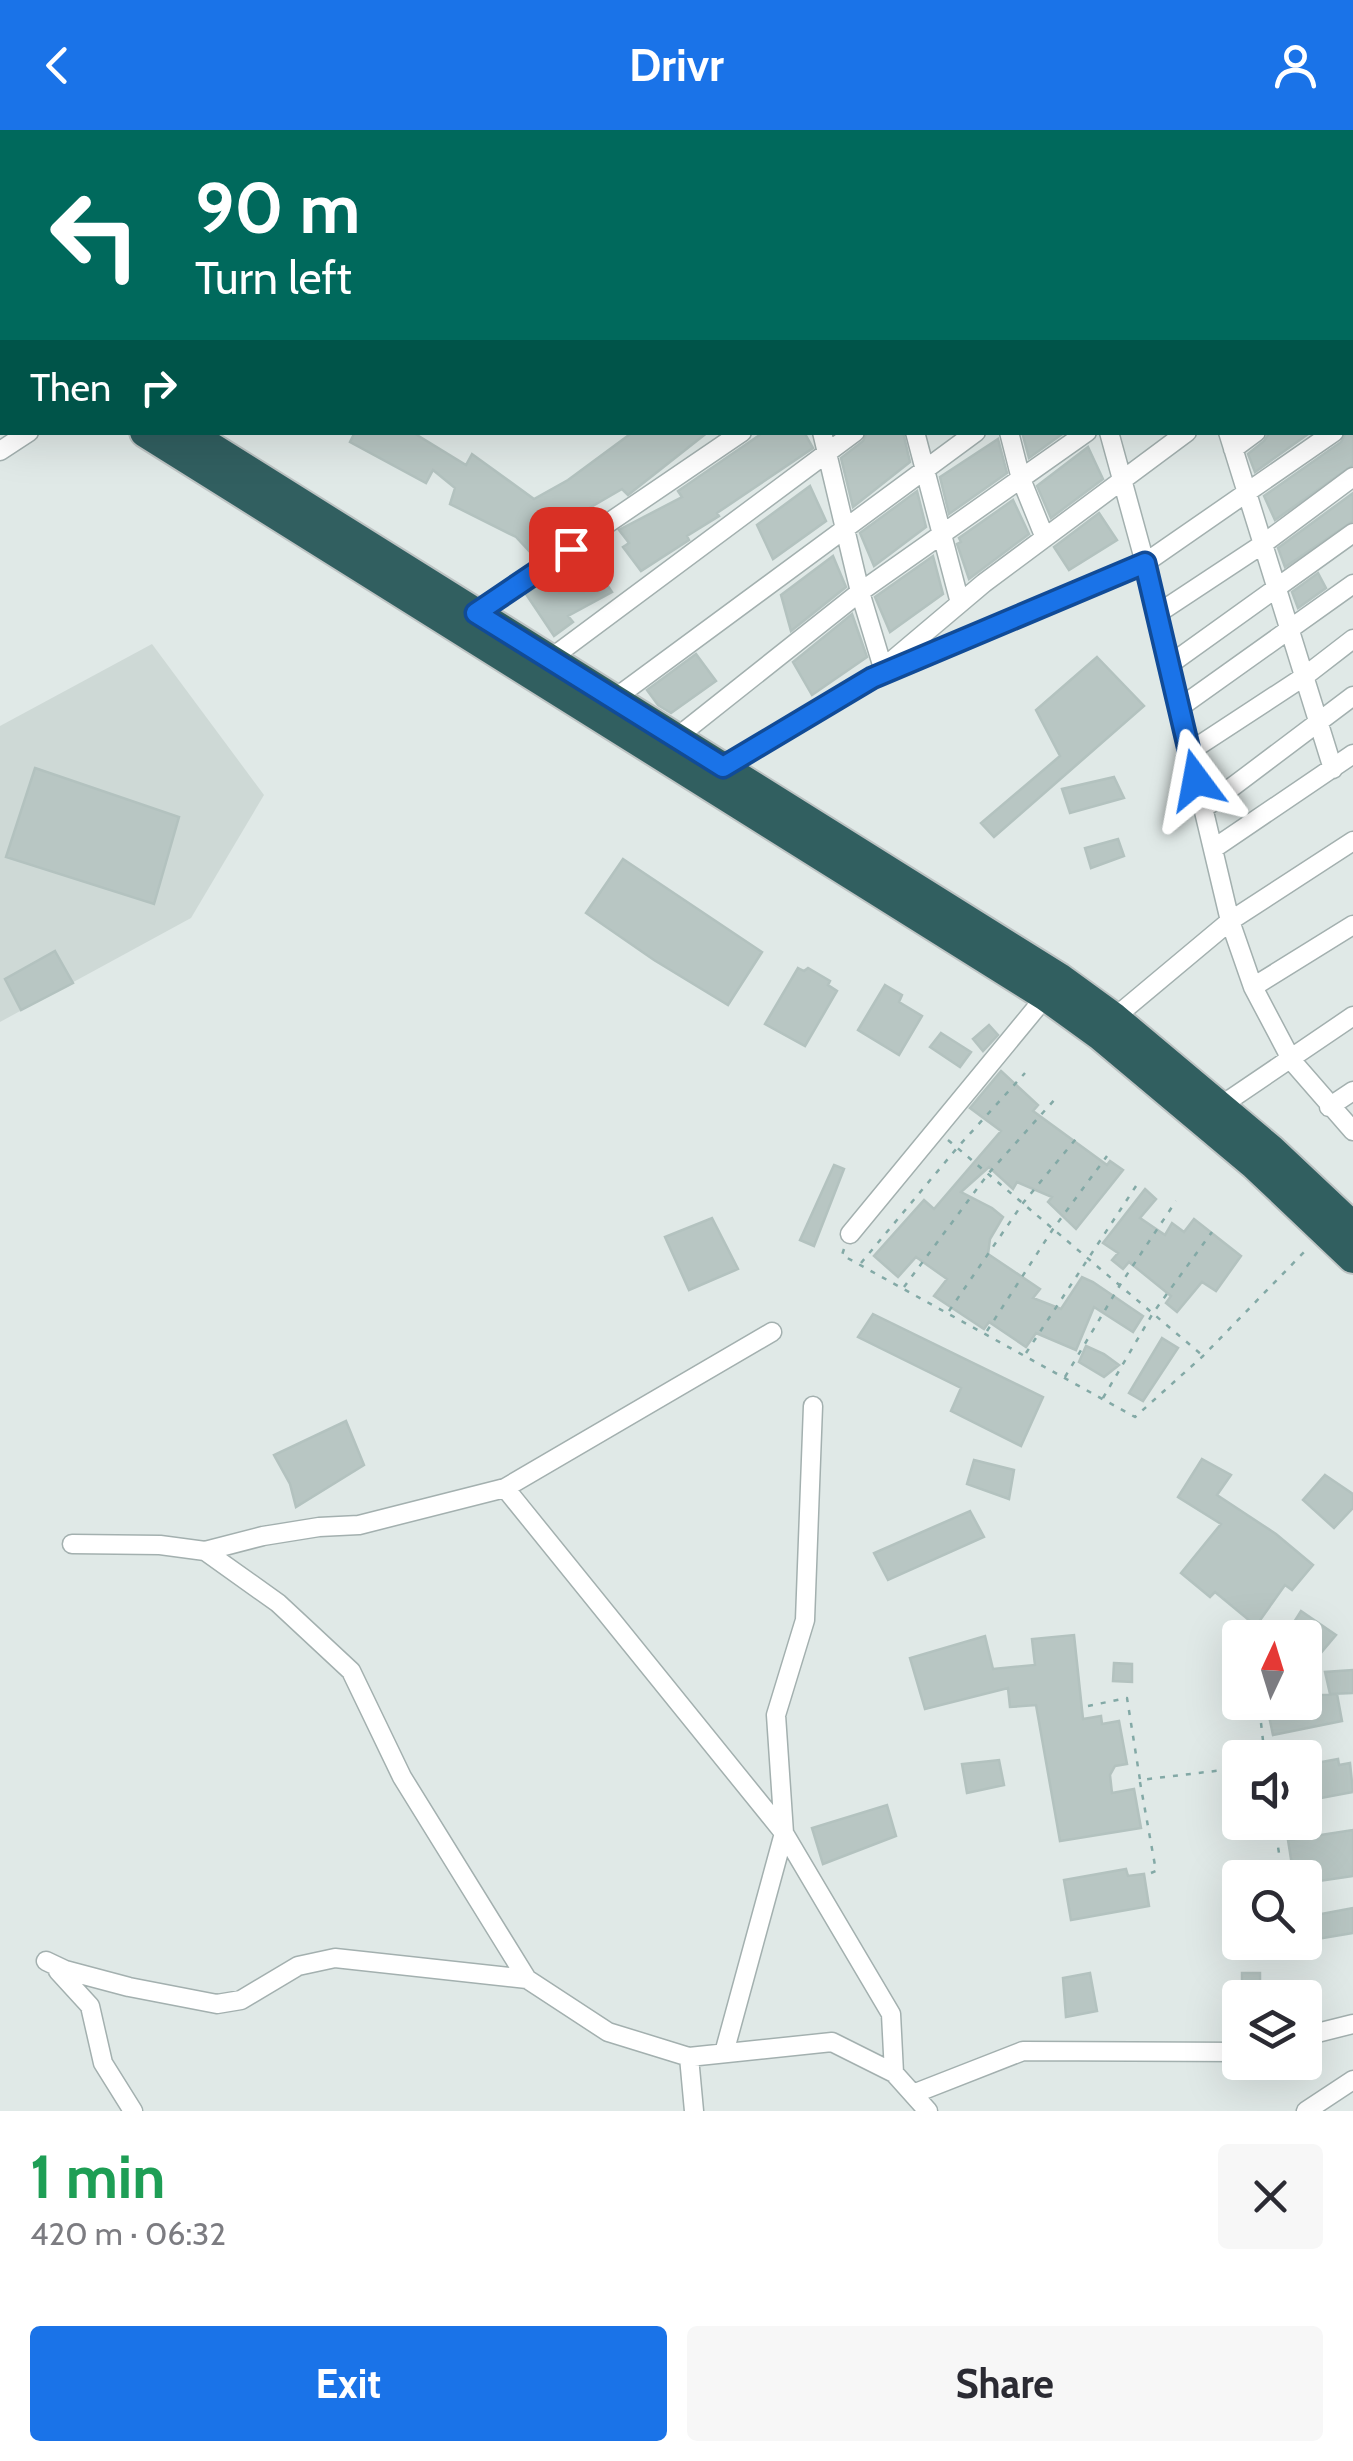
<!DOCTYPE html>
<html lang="en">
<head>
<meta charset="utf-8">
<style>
  :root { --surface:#fff; --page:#f7f7f7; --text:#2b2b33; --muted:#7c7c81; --accent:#1a73e8 }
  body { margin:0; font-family:Cabin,sans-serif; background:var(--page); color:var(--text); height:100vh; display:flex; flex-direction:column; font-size:38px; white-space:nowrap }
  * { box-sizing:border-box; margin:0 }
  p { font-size:32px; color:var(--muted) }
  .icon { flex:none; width:55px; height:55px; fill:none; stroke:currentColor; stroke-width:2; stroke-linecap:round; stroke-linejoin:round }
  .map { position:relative; height:1981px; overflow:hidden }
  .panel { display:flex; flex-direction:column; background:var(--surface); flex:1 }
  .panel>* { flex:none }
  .banner { position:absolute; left:0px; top:0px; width:1355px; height:305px; box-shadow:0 10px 40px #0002; background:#00695c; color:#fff; overflow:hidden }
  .needle { width:65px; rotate:4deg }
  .tools { position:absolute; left:1222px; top:1490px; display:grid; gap:20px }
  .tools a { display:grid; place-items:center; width:100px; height:100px; border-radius:10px; background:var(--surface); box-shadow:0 10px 40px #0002; font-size:50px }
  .pin { position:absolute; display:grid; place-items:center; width:85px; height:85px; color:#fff; margin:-42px; border-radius:20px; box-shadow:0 5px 15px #0006 }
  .me { position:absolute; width:110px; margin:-55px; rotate:347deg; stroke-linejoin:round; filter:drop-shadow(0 0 8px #0008) }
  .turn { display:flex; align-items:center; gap:35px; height:210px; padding:0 30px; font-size:45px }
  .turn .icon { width:130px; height:130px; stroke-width:2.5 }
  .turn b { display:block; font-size:70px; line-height:85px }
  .then { display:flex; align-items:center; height:95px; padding:0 30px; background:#0003; gap:20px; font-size:38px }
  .round { display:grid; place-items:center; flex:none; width:105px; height:105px; border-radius:10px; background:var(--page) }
  .overview { display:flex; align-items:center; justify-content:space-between; height:170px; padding:0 30px }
  h1 { font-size:60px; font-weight:700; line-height:75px; color:#1e9e55 }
  .primary-button { display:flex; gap:20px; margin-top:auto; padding:20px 30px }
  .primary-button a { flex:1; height:115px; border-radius:10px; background:var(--accent); color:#fff; font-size:40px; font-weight:700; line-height:115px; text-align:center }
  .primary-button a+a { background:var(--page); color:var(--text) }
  header { display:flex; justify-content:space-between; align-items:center; height:130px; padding:0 30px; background:var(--accent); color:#fff; font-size:45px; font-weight:700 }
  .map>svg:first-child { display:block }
  .built { fill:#ced9d6 }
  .building { fill:#b8c6c3; stroke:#b3c2bf; stroke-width:2.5 }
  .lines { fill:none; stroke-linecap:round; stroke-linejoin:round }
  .street-casing { stroke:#a3b0af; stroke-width:21 }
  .secondary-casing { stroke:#a0b3b1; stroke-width:29 }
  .highway-casing { stroke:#bdc3c3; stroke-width:34 }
  .path { stroke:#83a9a6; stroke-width:2.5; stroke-dasharray:5 8; stroke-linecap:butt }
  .street { stroke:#fff; stroke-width:18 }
  .secondary { stroke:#fff; stroke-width:25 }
  .highway { stroke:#315f60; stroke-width:30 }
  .route-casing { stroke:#114b97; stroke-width:25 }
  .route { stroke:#1a73e8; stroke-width:18 }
</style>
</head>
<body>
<header><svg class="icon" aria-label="back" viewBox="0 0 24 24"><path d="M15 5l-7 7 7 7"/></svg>Drivr<svg class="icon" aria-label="person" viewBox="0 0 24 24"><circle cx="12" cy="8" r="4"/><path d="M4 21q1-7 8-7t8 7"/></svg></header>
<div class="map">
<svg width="1353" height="1981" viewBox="0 0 1353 1981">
  <rect width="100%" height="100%" fill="#e0e9e7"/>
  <path class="built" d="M 152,514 L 264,665 L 191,788 L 0,892 L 0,596 Z"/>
  <path class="building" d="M 355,302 L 412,302 L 466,335 L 472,324 L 534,369 L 568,350 L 633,302 L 708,302 L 628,365 L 622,359 L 572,388 L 577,398 L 530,422 L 516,407 L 450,374 L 455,358 L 433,340 L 426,353 L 350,312 Z
    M 764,302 L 804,302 L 813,318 L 717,383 L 719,386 L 687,406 L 689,410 L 641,441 L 623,417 L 629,413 L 619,400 L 682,367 L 678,361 Z
    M 867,302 L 903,302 L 910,332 L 853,377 L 841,328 L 863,311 Z
    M 1022,302 L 1065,302 L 1029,328 Z
    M 1270,302 L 1311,302 L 1255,342 L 1248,324 L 1264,311 Z
    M 1346,302 L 1353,302 L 1353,335 L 1275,390 L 1264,366 L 1341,312 Z
    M 998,309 L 1007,343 L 949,384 L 940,347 Z
    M 1088,317 L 1103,349 L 1051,388 L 1037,356 Z
    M 810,356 L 826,391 L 773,429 L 757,395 Z
    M 917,361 L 926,397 L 874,436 L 860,403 Z
    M 1353,363 L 1353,391 L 1285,437 L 1278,418 Z
    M 1013,370 L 1029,404 L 969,449 L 957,414 L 961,412 L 959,408 Z
    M 1099,383 L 1117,410 L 1069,440 L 1054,417 Z
    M 586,423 L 612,462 L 568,486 L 573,492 L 554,506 L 526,464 Z
    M 833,426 L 846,457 L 791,501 L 781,465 Z
    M 933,426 L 943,464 L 890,502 L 875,467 Z
    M 1318,443 L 1326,458 L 1298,478 L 1292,462 Z
    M 852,484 L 867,527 L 812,565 L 793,532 Z
    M 696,524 L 716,551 L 671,583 L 658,575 L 647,560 Z
    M 1097,527 L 1144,576 L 994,707 L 981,693 L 1060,626 L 1036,580 Z
    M 35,638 L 179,687 L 154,774 L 6,727 Z
    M 1114,647 L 1124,668 L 1070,683 L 1062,659 Z
    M 1118,709 L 1124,726 L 1091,738 L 1085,718 Z
    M 623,729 L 762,822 L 728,875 L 654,830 L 586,783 Z
    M 55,821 L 73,853 L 21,880 L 5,849 Z
    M 798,838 L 804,841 L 808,838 L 830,851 L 828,855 L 837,861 L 805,916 L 765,894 Z
    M 885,855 L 902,865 L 899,872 L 922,886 L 899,925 L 858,900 Z
    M 989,895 L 998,905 L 983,921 L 973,909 Z
    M 941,903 L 971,922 L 960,937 L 930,917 Z
    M 1001,941 L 1038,975 L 1033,981 L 1107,1035 L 1110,1031 L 1123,1040 L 1076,1099 L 1048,1072 L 1052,1067 L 1017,1052 L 1013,1059 L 989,1037 L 961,1062 L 992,1078 L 1003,1087 L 990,1109 L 988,1124 L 1040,1159 L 1033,1168 L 1061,1179 L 1082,1147 L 1093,1152 L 1143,1186 L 1133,1202 L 1094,1177 L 1076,1220 L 1036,1203 L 1026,1217 L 989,1192 L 984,1199 L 934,1166 L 947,1149 L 916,1127 L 898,1147 L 874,1126 L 924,1070 L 934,1079 L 1001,1001 L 970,978 Z
    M 834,1035 L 844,1039 L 814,1116 L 800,1110 Z
    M 1145,1059 L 1156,1069 L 1140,1088 L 1165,1105 L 1172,1093 L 1184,1102 L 1194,1089 L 1241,1126 L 1216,1161 L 1202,1152 L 1177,1182 L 1166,1173 L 1171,1166 L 1129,1132 L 1123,1139 L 1112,1130 L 1118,1123 L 1103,1113 Z
    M 712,1088 L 738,1139 L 689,1160 L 665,1107 Z
    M 873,1184 L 1043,1267 L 1021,1316 L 951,1281 L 961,1258 L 858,1207 Z
    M 1162,1208 L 1178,1218 L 1143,1271 L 1129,1263 Z
    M 1086,1216 L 1104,1224 L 1119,1235 L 1104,1247 L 1079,1232 Z
    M 346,1291 L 364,1335 L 296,1377 L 290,1354 L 274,1325 Z
    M 1202,1329 L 1231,1345 L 1217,1365 L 1276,1404 L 1313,1435 L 1292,1460 L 1285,1455 L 1256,1496 L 1215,1462 L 1210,1467 L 1181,1443 L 1221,1394 L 1178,1367 Z
    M 974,1330 L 1014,1340 L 1009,1369 L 967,1354 Z
    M 1325,1345 L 1353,1364 L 1353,1378 L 1334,1398 L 1303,1370 Z
    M 970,1381 L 984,1407 L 888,1450 L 874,1423 Z
    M 1301,1481 L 1336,1505 L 1320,1524 L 1305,1524 L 1305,1508 L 1284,1508 Z
    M 1074,1505 L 1083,1589 L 1101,1586 L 1102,1594 L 1119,1591 L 1127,1634 L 1115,1636 L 1110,1645 L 1112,1663 L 1134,1659 L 1141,1698 L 1060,1711 L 1036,1575 L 1010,1577 L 1008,1558 L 925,1579 L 910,1528 L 985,1506 L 993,1539 L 1035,1535 L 1032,1509 Z
    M 1114,1533 L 1132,1534 L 1132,1552 L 1113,1551 Z
    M 1353,1540 L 1353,1563 L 1330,1564 L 1325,1542 Z
    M 1337,1564 L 1342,1591 L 1273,1605 L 1266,1572 L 1305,1572 L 1305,1566 Z
    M 1338,1629 L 1339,1635 L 1350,1633 L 1353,1662 L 1305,1671 L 1305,1635 Z
    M 999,1630 L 1004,1655 L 967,1663 L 962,1634 Z
    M 887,1675 L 896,1706 L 823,1734 L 812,1698 Z
    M 1353,1700 L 1353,1746 L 1305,1753 L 1305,1748 L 1294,1748 L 1288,1710 Z
    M 1126,1739 L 1128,1746 L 1144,1744 L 1149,1776 L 1071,1790 L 1064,1750 Z
    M 1353,1778 L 1353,1803 L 1305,1811 L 1305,1787 Z
    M 1090,1843 L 1097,1881 L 1066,1887 L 1063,1848 Z
    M 1242,1843 L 1260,1843 L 1260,1868 L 1242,1868 Z"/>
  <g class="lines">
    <g class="street-casing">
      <path id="street" d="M 81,0 L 84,2
        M 580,0 L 581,2
        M 640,0 L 641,2
        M 700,0 L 701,2
        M 757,0 L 759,2
        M 818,0 L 819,2
        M 870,0 L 871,2
        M 931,0 L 932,2
        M 1009,0 L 1010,2
        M 1131,0 L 1132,2
        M 1276,0 L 1277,2
        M 954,2 L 957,0
        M 1053,2 L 1056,0
        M 1167,2 L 1170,0
        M 1258,2 L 1261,0
        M 1352,18 L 1353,18
        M 1352,93 L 1353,92
        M 1352,176 L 1353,176
        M 1352,232 L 1353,232
        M 1352,250 L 1353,252
        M 1352,290 L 1353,289
        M 822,302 L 860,462 L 883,538
        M 915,302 L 960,473
        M 1009,302 L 1021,349 L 1045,408
        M 1109,302 L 1145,433 L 1230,791 L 1253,857 L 1292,931 L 1353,1001
        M 1228,302 L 1333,639
        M 1233,319 L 1256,302
        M 0,321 L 29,302
        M 476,483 L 742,302
        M 1157,484 L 1263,414 L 1353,347
        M 550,529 L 855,302
        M 888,534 L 984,453 L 1187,302
        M 1169,535 L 1353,403
        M 614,569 L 976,302
        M 1179,578 L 1353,454
        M 676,608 L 860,462 L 1087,302
        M 1189,622 L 1305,546 L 1353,509
        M 723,637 L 872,548 L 1145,433 L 1334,302
        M 1203,679 L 1353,566
        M 1213,719 L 1353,624
        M 1253,857 L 1353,795
        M 1114,888 L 1230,791 L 1353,711
        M 1219,977 L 1353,886
        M 1329,977 L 1353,961
        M 850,1104 L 1046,866
        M 505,1358 L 784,1703 L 891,1884 L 894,1943
        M 72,1414 L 160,1415 L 205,1421 L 263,1406 L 319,1397 L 359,1395 L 505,1358 L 772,1202
        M 205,1421 L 278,1473 L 351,1541 L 402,1647 L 527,1849
        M 46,1831 L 65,1840 L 129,1857 L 217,1874 L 241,1870 L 298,1836 L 335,1828 L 527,1849 L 608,1902 L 689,1927 L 832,1912 L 894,1943 L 928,1981
        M 58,1841 L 90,1876 L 103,1933 L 133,1981
        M 1305,1906 L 1353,1894
        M 724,1923 L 784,1703 L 776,1585 L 805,1490 L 813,1276
        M 689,1927 L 694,1981
        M 913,1964 L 1023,1921 L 1240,1922
        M 1306,1981 L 1353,1950"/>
    </g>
    <g class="secondary-casing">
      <path id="secondary" d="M 254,2 L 258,0
        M 0,157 L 2,155"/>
    </g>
    <g class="highway-casing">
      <path id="highway" d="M 0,186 L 2,188
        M 0,212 L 2,214
        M 145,302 L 1046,866 L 1100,905 L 1255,1035 L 1353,1128
        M 186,302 L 1059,848 L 1114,888 L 1270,1019 L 1353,1097"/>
    </g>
    <path class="path" d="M 948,1010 L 1202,1225
      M 844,1119 L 842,1125 L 1135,1287 L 1203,1226 L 1307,1119
      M 861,1133 L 957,1018 L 1025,943
      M 904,1157 L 988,1044 L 1056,968
      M 949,1181 L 1023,1073 L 1080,1004
      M 987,1201 L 1053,1099 L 1107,1026
      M 1026,1223 L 1138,1053
      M 1065,1247 L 1120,1155 L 1176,1071
      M 1103,1268 L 1153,1183 L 1212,1102
      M 1088,1576 L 1127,1568 L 1140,1650 L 1240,1638
      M 1261,1593 L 1265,1628
      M 1140,1652 L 1156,1741 L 1151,1743
      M 1274,1692 L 1283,1748"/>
    <use href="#street" class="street"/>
    <use href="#secondary" class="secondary"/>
    <use href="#highway" class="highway"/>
  </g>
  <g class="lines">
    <g class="route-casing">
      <path id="route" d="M 571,419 L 476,483 L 723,637 L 872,548 L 1145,433 L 1196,650"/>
    </g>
    <use href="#route" class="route"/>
  </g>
</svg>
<div class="tools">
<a><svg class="needle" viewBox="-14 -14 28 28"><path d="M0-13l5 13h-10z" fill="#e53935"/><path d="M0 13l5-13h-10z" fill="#7c7c81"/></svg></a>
<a><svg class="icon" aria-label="sound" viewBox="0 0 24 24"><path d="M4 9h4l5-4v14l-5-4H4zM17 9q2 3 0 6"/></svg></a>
<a><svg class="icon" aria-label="search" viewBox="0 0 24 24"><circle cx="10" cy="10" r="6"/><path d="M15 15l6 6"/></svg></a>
<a><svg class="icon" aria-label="layers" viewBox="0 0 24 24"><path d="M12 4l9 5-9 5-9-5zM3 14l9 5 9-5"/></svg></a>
</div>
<div class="pin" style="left:571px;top:419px;background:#d93025"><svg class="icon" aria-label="arrive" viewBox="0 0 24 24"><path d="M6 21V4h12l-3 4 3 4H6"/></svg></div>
<svg class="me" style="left:1196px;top:650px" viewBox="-20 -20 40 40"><path d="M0-17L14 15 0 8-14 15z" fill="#1a73e8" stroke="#fff" stroke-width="4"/></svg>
<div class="banner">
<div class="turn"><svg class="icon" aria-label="left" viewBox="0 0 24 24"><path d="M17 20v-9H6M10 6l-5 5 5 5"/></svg><div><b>90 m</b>Turn left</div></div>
<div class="then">Then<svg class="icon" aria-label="right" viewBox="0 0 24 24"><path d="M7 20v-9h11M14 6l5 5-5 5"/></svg></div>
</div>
</div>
<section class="panel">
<div class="overview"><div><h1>1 min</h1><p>420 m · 06:32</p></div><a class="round"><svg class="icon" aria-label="close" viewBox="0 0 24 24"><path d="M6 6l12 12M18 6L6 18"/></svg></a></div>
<div class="primary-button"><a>Exit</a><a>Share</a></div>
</section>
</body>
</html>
